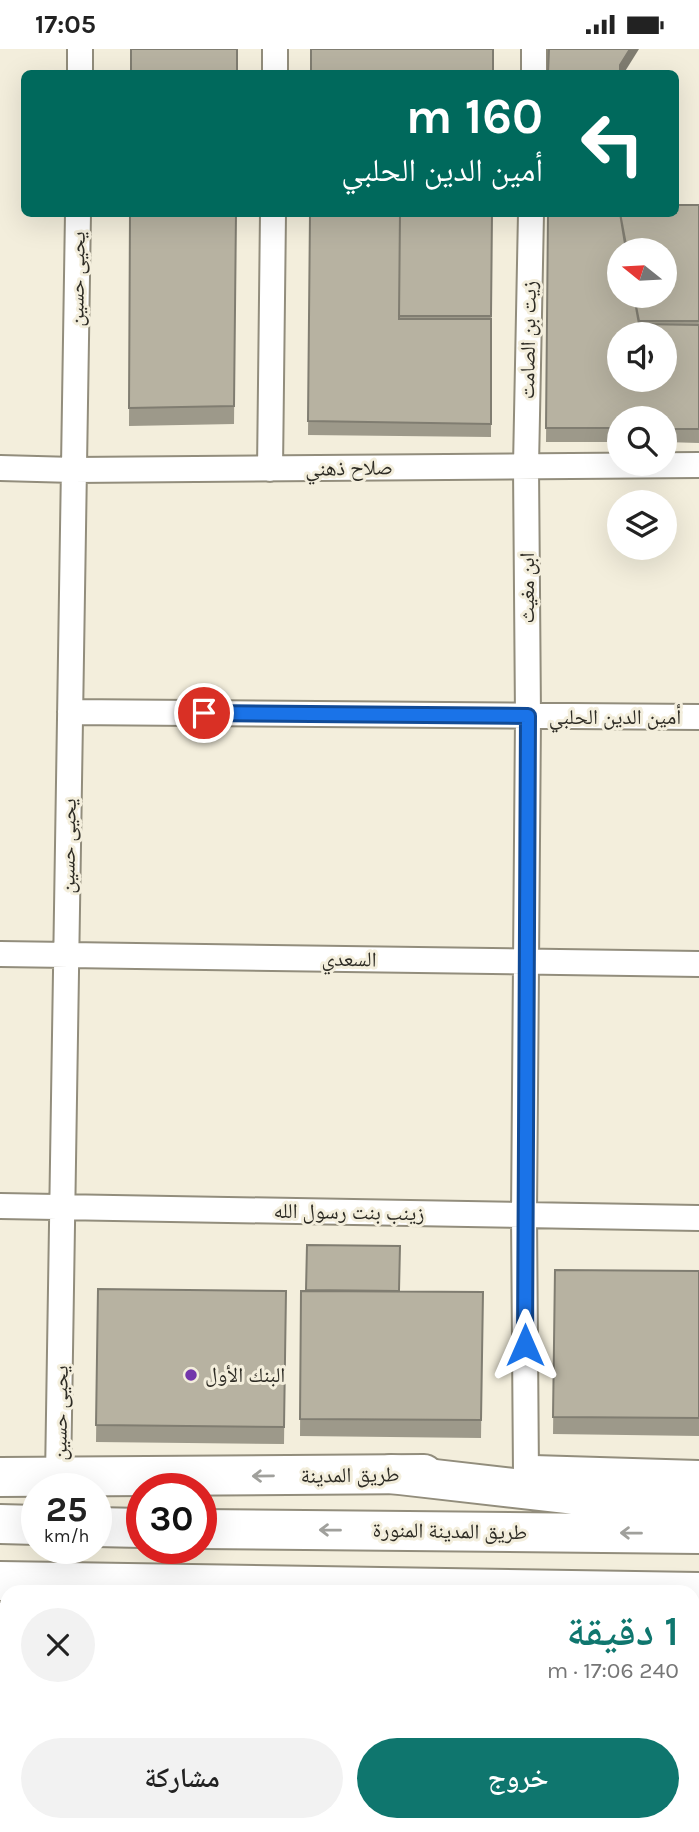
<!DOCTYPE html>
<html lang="ar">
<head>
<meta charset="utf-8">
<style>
  :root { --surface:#fff; --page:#f2f2f2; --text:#222; --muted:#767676; --accent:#0f766e }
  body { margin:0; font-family:Karla,"Noto Naskh Arabic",sans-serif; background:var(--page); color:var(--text); direction:rtl; height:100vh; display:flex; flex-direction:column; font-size:26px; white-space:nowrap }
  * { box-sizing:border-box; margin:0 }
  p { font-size:23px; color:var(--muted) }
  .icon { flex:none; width:38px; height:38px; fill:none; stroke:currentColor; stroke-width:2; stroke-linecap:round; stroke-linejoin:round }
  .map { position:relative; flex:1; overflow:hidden; direction:ltr }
  .side { position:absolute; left:0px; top:1536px; width:700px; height:247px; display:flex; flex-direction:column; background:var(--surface); border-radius:21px 21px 0 0; box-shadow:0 7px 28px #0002; direction:rtl }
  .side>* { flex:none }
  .guide { position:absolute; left:21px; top:21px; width:658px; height:147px; border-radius:10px; box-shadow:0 7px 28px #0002; direction:rtl; background:#00695c; color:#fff; overflow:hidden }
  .needle { width:46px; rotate:288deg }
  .tools { position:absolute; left:607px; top:189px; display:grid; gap:14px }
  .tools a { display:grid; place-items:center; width:70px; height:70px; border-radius:50%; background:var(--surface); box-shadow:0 7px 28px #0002; font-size:35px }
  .speed { position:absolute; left:21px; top:1424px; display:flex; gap:14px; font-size:35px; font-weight:700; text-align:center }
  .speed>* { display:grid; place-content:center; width:91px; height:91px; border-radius:50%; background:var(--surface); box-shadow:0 7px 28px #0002; line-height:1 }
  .speed small { font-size:18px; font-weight:400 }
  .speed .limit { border:10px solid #d22; background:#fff; color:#111 }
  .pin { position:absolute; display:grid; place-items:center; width:60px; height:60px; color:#fff; margin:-30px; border:4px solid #fff; border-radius:50%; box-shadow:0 2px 7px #0007 }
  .me { position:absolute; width:77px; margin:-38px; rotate:0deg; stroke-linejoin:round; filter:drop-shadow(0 0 5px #0008) }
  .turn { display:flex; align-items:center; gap:24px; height:147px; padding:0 21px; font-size:32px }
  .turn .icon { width:91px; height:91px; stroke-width:2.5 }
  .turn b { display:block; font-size:49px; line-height:60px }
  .round { display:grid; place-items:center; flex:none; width:74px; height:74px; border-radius:37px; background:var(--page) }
  .head { display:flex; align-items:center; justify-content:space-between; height:119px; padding:0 21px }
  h1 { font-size:42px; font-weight:600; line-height:52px; color:var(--accent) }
  .button { display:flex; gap:14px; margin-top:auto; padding:14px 21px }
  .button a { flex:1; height:80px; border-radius:42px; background:var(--accent); color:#fff; font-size:28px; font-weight:600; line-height:80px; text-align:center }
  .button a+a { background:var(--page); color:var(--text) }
  .status { display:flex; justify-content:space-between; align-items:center; height:49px; padding:0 35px; background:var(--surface); direction:ltr }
  .status svg { height:19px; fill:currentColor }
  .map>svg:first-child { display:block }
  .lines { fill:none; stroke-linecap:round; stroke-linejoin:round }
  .lane-casing { stroke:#928d7c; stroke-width:16 }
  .street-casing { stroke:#928d7c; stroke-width:28 }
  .primary-casing { stroke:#928d7c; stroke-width:42 }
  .highway-casing { stroke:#928d7c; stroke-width:42 }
  .lane { stroke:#fff; stroke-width:12 }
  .street { stroke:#fff; stroke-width:24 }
  .primary { stroke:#fff; stroke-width:38 }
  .highway { stroke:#fff; stroke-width:38 }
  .wall { fill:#9d998a }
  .shaded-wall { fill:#807d71 }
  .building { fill:#b7b2a1; stroke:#807d71; stroke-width:2; fill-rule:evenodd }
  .oneway { stroke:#a0a09c }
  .route-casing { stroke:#114b97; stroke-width:18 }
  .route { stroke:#1a73e8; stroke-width:12 }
  .poi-dot { fill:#7336ab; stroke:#f3eedc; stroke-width:2.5 }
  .labels { text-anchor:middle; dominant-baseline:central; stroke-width:6; stroke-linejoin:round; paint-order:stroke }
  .street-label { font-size:21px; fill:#2d2b24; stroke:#f3eedc }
  .poi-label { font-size:21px; fill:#2d2b24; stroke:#f3eedc; text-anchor:start }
</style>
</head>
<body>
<div class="status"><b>17:05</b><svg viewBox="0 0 49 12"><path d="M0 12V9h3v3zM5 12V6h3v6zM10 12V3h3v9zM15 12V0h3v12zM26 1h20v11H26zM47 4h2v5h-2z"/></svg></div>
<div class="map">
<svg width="699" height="1783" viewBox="0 0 699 1783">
  <rect width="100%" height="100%" fill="#f3eedc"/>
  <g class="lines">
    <g class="lane-casing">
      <path id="lane" d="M 0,1642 L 7,1641
        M 28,1783 L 28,1776"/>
    </g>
    <g class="street-casing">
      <path id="street" d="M 80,24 L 80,0
        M 275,24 L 275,0
        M 534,24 L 534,0
        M 0,419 L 74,421 L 699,416
        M 270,420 L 273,164
        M 70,663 L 699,668
        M 0,905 L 699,915
        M 0,1157 L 699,1169
        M 526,1426 L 524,1166 L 528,667 L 526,417 L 531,164
        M 58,1429 L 78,164
        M 693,1722 L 699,1722
        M 142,1783 L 142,1776
        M 366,1783 L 366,1776
        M 582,1783 L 583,1776"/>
    </g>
    <g class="primary-casing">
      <path id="primary" d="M 533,1426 L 699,1431
        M 0,1428 L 424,1425
        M 0,1573 L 7,1573
        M 693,1583 L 699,1583"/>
    </g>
    <g class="highway-casing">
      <path id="highway" d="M 391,1425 L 699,1460
        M 0,1475 L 37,1476
        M 96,1478 L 142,1479
        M 201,1480 L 699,1485
        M 0,1532 L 699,1543"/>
    </g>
    <use href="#lane" class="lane"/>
    <use href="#street" class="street"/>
    <use href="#primary" class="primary"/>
    <use href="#highway" class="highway"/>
  </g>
  <path class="wall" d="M 699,156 L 699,394 L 665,393 L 665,369 L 620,369 L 620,393 L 546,393 L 548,164 Z
    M 130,164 L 236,164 L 234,375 L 129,377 Z
    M 310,164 L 492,164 L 491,388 L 308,386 Z
    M 555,1221 L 699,1222 L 699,1387 L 553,1385 Z
    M 98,1240 L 286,1242 L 284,1395 L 96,1393 Z
    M 301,1242 L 483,1243 L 481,1389 L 300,1387 Z"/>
  <path class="shaded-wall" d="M 630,0 L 639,0 L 624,24 L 620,24 L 620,16 Z
    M 7,1611 L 6,1622 L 0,1624 L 0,1619 Z"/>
  <path class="building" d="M 131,0 L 237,0 L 237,24 L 131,24 Z
    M 311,0 L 493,0 L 493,24 L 311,24 Z
    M 549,0 L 630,0 L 620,16 L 620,24 L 548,24 Z
    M 676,156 L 699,156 L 699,272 L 639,272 L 634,247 L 665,247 L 665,201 L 627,201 L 620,164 L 676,164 Z
    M 130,164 L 236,164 L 234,357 L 129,359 Z
    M 310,164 L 400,164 L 399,270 L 491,270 L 491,375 L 308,372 Z
    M 400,164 L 492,164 L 491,267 L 399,267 Z
    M 548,164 L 620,164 L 626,201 L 620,201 L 620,247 L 634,247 L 639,275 L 699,276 L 699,380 L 665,380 L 665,369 L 620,369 L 620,379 L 546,379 ZM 620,285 L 665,285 L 665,331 L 620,331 Z
    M 307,1196 L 400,1197 L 399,1242 L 306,1241 Z
    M 555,1221 L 699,1222 L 699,1369 L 553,1368 Z
    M 98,1240 L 286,1242 L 284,1378 L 96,1376 Z
    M 301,1242 L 483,1243 L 481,1371 L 300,1370 Z
    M 0,1602 L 7,1607 L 6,1617 L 0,1619 Z
    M 377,1776 L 453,1776 L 452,1783 L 376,1783 Z
    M 468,1776 L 543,1776 L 543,1783 L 467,1783 Z"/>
  <defs><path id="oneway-shaft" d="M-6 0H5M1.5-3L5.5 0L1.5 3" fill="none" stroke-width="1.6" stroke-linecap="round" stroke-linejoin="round" transform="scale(1.75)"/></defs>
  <g class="oneway">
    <use href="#oneway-shaft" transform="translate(263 1427) rotate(179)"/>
    <use href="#oneway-shaft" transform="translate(330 1481) rotate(-179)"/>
    <use href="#oneway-shaft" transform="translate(631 1484) rotate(-179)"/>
  </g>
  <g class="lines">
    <g class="route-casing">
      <path id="route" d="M 204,664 L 528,667 L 525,1296"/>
    </g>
    <use href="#route" class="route"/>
  </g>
  <circle class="poi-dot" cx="191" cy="1326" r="7"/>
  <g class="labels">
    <g class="street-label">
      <text transform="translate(77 230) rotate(-89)">يحيى حسين</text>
      <text transform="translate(528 291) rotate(-89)">زيت بن الصامت</text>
      <text transform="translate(349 419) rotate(-1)">صلاح ذهني</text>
      <text transform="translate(527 539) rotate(-90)">ابن مغيث</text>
      <text x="615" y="668">أمين الدين الحلبي</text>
      <text transform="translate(68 797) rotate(-89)">يحيى حسين</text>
      <text transform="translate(349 910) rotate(1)">السعدي</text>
      <text transform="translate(349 1163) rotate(1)">زينب بنت رسول الله</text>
      <text transform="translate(60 1364) rotate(-89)">يحيى حسين</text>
      <text transform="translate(350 1426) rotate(-1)">طريق المدينة</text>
      <text transform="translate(450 1482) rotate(1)">طريق المدينة المنورة</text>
    </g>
    <g class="poi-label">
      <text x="205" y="1326">البنك الأول</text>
    </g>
  </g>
</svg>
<div class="tools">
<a><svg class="needle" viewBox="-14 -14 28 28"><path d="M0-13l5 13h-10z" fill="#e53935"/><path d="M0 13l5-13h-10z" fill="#767676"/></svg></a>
<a><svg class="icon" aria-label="sound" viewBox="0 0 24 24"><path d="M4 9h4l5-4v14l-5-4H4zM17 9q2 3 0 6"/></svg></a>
<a><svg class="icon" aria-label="search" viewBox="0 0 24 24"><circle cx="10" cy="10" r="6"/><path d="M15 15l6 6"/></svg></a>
<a><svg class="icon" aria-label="layers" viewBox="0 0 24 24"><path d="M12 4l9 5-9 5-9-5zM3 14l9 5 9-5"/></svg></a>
</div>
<div class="speed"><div>25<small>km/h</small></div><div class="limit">30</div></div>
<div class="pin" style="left:204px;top:664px;background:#d93025"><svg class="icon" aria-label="arrive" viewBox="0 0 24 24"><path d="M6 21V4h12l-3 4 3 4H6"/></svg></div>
<svg class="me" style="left:525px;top:1296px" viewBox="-20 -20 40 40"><path d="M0-17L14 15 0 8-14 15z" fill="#1a73e8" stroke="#fff" stroke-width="4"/></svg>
<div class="guide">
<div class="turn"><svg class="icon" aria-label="left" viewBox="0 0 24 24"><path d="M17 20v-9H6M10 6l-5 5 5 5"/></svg><div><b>160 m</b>أمين الدين الحلبي</div></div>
</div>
<section class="side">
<div class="head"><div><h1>1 دقيقة</h1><p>240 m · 17:06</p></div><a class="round"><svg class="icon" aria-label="close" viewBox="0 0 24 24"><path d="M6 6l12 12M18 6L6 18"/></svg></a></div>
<div class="button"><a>خروج</a><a>مشاركة</a></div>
</section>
</div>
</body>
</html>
